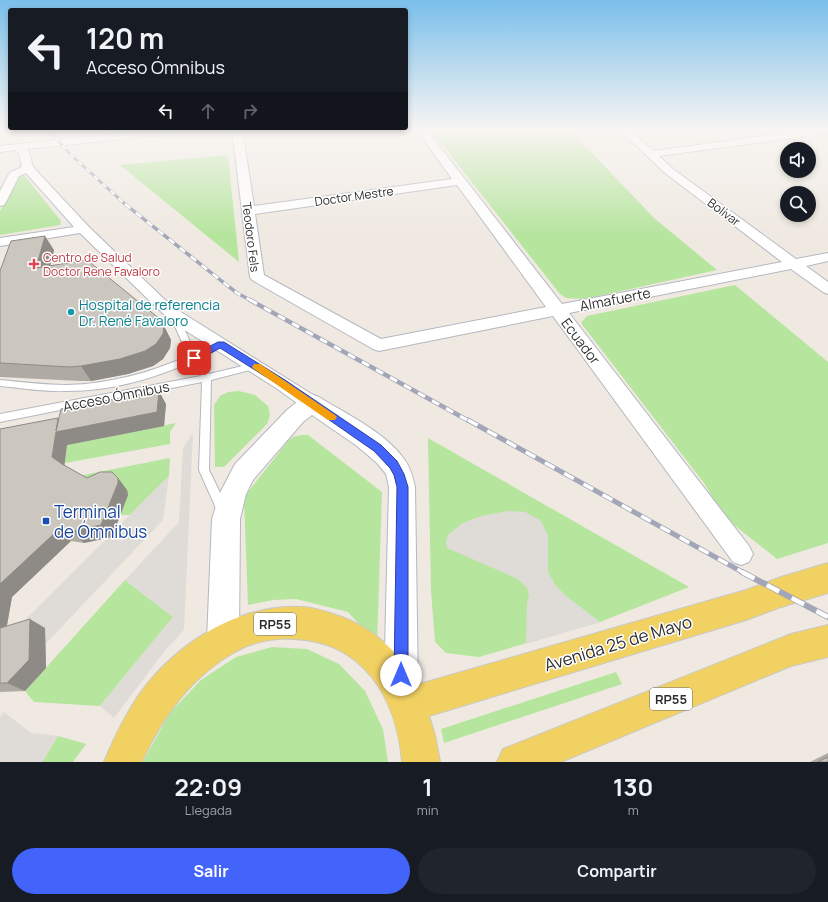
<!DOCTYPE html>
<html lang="es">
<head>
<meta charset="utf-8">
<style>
  :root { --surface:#171b24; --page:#20242c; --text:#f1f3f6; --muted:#9ea1a6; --accent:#4264fb }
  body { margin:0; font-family:Manrope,sans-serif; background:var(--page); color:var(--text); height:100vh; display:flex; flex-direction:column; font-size:15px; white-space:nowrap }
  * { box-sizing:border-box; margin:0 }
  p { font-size:13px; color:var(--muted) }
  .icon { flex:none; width:22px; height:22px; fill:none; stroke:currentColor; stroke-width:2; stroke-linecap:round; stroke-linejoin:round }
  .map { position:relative; height:762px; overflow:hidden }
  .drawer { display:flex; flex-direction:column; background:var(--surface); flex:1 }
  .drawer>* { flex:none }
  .guide { position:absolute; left:8px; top:8px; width:400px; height:122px; border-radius:4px; box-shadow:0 2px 6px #0003; background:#171b24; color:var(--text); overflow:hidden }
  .fabs { position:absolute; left:780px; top:142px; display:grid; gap:8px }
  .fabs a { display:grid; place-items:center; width:36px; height:36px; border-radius:50%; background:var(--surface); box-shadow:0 2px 6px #0003; font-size:20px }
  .pin { position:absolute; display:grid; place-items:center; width:34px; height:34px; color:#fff; margin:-17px; border-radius:8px; box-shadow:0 2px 6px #0006 }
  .me { position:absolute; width:44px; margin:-22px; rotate:0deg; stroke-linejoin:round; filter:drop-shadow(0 0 3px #0008) }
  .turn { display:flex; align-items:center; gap:14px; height:84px; padding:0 12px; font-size:18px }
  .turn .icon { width:52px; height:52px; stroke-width:2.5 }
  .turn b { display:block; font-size:28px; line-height:34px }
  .lanes { display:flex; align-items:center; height:38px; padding:0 12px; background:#0003; justify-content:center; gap:20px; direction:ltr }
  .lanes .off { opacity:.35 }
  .eta { display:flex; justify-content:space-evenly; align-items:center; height:68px; text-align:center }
  .eta b { font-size:24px; font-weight:700; line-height:28px }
  .cta { display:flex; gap:8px; margin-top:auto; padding:8px 12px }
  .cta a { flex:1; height:46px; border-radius:24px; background:var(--accent); color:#fff; font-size:16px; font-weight:700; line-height:46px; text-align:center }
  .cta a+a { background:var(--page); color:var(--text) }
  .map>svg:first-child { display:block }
  .green { fill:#b6e59e }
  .plaza { fill:#dfdcd8 }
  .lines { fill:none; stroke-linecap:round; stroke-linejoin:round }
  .service-casing { stroke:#b4b7c1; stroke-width:2 }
  .minor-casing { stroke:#b4b7c1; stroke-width:2 }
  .tertiary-casing { stroke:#b4b7c1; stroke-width:2 }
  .primary-casing { stroke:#c9c9c9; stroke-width:2 }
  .service { fill:#fff; fill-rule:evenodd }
  .minor { fill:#fff; fill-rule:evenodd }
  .tertiary { fill:#fff; fill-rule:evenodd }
  .primary { fill:#f2d163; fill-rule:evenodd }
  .rail-far4-casing { stroke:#a3a6b8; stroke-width:3 }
  .rail-far3-casing { stroke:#a3a6b8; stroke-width:3.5 }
  .rail-far2-casing { stroke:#a3a6b8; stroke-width:4.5 }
  .rail-far1-casing { stroke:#a3a6b8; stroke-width:5 }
  .rail-casing { stroke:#a3a6b8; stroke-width:6 }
  .rail-far4 { stroke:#fff; stroke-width:2; stroke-dasharray:5.5; stroke-linecap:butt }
  .rail-far3 { stroke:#fff; stroke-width:2.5; stroke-dasharray:7; stroke-linecap:butt }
  .rail-far2 { stroke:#fff; stroke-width:3; stroke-dasharray:8; stroke-linecap:butt }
  .rail-far1 { stroke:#fff; stroke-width:3.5; stroke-dasharray:11; stroke-linecap:butt }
  .rail { stroke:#fff; stroke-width:4.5; stroke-dasharray:14; stroke-linecap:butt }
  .wall { fill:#afaba4 }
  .shaded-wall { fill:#8e8b86 }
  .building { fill:#cbc7bf; stroke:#8e8b86 }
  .route { fill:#4264fb; stroke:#2b41a3 }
  .slow { fill:#f59e0b }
  .health-dot { fill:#e0444e; stroke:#fff; stroke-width:1.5 }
  .culture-dot { fill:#0f9aa8; stroke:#fff; stroke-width:1.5 }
  .transit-dot { fill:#1a4fb4; stroke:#fff; stroke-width:1.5 }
  .labels { text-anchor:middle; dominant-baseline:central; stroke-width:3; stroke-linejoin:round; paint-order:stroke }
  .far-street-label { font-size:12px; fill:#2e2e2e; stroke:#fff }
  .far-health-label { font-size:12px; fill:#be3a42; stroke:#fff; text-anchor:start }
  .shield { fill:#fff; stroke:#6d6d6d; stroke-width:1 }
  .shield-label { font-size:13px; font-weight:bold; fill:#2e2e2e }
  .street-label { font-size:14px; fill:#2e2e2e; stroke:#fff }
  .culture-label { font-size:14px; fill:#0d838f; stroke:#fff; text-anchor:start }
  .near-transit-label { font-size:17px; fill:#164399; stroke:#fff; text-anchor:start }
  .near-street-label { font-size:17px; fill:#2e2e2e; stroke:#fff }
</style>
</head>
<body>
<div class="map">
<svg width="828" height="762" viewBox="0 0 828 762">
  <rect width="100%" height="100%" fill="#efe9e1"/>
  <path class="green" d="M 430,129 L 569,129 L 654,218 L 717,270 L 585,299 L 566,298 L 560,294 Z
    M 228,155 L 239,262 L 120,165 Z
    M 24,175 L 61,221 L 60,225 L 0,235 L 0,211 L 20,176 Z
    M 735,285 L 828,362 L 828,543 L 777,559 L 724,517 L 704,483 L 581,323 L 587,316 Z
    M 239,391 L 255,395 L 268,406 L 270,415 L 267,424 L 224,467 L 215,467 L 214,405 L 220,396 L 228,392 Z
    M 176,423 L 170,432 L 170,444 L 65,463 L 67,445 Z
    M 301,435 L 308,435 L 382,492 L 377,644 L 348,612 L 296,599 L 273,600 L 248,605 L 244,500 L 248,492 L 288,441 L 293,437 Z
    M 428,438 L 689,587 L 600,622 L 479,657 L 446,653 L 435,642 L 431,591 Z
    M 170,458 L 169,476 L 130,515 L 105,514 L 127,490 L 122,485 L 73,477 Z
    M 125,580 L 173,617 L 100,706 L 34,702 L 25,691 Z
    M 272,647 L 307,649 L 339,664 L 365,691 L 383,729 L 388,762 L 143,762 L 169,714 L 201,680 L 236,657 Z
    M 616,672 L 622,684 L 444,743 L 441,729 Z
    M 58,736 L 86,744 L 73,762 L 42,762 Z"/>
  <path class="plaza" d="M 193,433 L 184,630 L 164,652 L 114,718 L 100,706 L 173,617 L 125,580 L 179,522 L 183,448 Z
    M 169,476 L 163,520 L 0,692 L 0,645 Z
    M 508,511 L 525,512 L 540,520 L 548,535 L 548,572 L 556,586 L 566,596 L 600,622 L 526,644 L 527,604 L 529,596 L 527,588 L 518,579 L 447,548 L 446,542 L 448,535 L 461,524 L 481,516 Z
    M 4,712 L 31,733 L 58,736 L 42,762 L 0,762 L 0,717 Z"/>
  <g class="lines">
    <g class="service-casing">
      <path id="service" d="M 175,314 L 179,317 L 195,353 L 218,342 L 221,341 L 225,344 L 224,346 L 199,358 L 209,374 L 255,363 L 259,366 L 258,368 L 211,380 L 209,470 L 229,511 L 227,515 L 223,516 L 219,515 L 199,470 L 202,382 L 0,422 L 0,414 L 201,376 L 193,361 C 153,379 111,391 68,391 C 45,392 22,388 0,386 L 0,380 C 22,382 45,385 67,385 C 109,384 150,373 188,356 L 171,317 Z"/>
    </g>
    <g class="minor-casing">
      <path id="minor" d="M 162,129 L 192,129 L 187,132 L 27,149 L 29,152 L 33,167 L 88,226 L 164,299 L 184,314 L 318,398 L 320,403 L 318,408 L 311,410 L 304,408 L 276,388 L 172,322 L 154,305 L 80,233 L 0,246 L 0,238 L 74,227 L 26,173 L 19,176 L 6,202 L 4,205 L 0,206 L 0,191 L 9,174 L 11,172 L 22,167 L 19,153 L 15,150 L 0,152 L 0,146 Z
        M 232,129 L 242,129 L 254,206 L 452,179 L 416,129 L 426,129 L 562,304 L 782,262 L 665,173 L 619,129 L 629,129 L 653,151 L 815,129 L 828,129 L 828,133 L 659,156 L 673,169 L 796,259 L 828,253 L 828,261 L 806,266 L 828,282 L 828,294 L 823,292 L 791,269 L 569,313 L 749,546 L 753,554 L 749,562 L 741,565 L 733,562 L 553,316 L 379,351 L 373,349 L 252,280 L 250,277 ZM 457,185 L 546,307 L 381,339 L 264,275 L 255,214 Z"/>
    </g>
    <g class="tertiary-casing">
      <path id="tertiary" d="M 311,394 L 319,397 C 346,414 385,432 404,459 C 410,467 413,477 415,487 L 418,689 L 413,701 L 401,706 L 389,701 L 384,689 L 389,487 L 386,474 L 377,463 L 357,446 L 312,415 L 303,422 L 253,480 L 246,494 L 240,519 L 239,640 L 234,651 L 223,656 L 212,651 L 207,640 L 212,519 L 220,493 L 235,464 L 287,410 L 303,397 Z"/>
    </g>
    <g class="primary-casing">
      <path id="primary" d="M 828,563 L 828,593 L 781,607 L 746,620 L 429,716 L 435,735 L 440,762 L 402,762 C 397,698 363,641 293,639 C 273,638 252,642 235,652 C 192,676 161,718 142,762 L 104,762 C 114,738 126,713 141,692 C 178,642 240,603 304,607 C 317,608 330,613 342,617 C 375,630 401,653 416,685 L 746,590 L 781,577 Z
        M 828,625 L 828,657 L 791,666 L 561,762 L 497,762 L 503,749 L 791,634 Z"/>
    </g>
    <use href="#service" class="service"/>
    <use href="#minor" class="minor"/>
    <use href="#tertiary" class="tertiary"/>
    <use href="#primary" class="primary"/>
    <g class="rail-far4-casing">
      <path id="rail-far4" d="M 48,129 L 70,154 L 126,205"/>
    </g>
    <g class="rail-far3-casing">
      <path id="rail-far3" d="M 125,204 L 219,279 L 237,293 L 252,301"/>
    </g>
    <g class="rail-far2-casing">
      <path id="rail-far2" d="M 250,300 L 469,421"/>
    </g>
    <g class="rail-far1-casing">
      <path id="rail-far1" d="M 468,420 L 744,573"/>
    </g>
    <g class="rail-casing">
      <path id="rail" d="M 742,572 L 828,617"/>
    </g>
    <use href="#rail-far4" class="rail-far4"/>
    <use href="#rail-far3" class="rail-far3"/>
    <use href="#rail-far2" class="rail-far2"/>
    <use href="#rail-far1" class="rail-far1"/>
    <use href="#rail" class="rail"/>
  </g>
  <path class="wall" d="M 54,250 L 50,266 L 164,326 L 171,340 L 170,348 L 163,359 L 153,366 L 128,374 L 91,381 L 80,381 L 0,377 L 0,271 Z
    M 166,404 L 164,426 L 67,445 L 64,465 L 87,478 L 118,478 L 127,490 L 128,495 L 112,537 L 84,543 L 71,541 L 12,597 L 7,626 L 45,628 L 46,668 L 25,691 L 0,692 L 0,429 L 58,418 L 59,419 Z
    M 828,753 L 828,762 L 810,762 Z"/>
  <path class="shaded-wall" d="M 45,236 L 54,250 L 46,283 L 36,268 Z
    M 164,326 L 171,340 L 170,348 L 163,359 L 153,366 L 128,374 L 91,381 L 81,366 Z
    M 159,391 L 166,404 L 164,426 L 67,445 L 64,469 L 52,457 L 58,418 L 68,430 Z
    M 118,478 L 127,490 L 128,495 L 112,537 L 84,543 L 72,531 Z
    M 58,530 L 71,541 L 12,597 L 4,641 L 0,639 L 0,584 Z
    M 30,619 L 45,628 L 46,668 L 25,691 L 7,683 Z"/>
  <path class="building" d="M 45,236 L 36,268 L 87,260 L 161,320 L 164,326 L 163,334 L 156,344 L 145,351 L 120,359 L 81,366 L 70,367 L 0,363 L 0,271 L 11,241 Z
    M 159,391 L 157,412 L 56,432 L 52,457 L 62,464 L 87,478 L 100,472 L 112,472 L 118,478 L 118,483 L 101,525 L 72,531 L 58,530 L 0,584 L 0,429 L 58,418 L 56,431 L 61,409 Z
    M 30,619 L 29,660 L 7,683 L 0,683 L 0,628 Z
    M 828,757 L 828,762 L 818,762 Z"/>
  <linearGradient id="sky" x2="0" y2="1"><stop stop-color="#7abfeb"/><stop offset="0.55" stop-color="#f8f5f2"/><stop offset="1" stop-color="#f8f5f2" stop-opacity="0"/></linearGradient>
  <rect width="828" height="235" fill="url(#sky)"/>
  <path class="route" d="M 218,342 L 224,342 L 285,380 L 381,445 L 397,461 L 404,474 L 408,487 L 408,675 L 406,680 L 401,682 L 396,680 L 394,675 L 397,487 L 394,475 L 390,468 L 374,451 L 279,385 L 220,348 L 197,361 L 191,361 L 190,358 L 191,356 Z"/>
  <path class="slow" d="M 254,364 L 260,364 L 335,415 L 337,417 L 335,420 L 328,420 L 254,369 L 252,367 Z"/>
  <path class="health-dot" d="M32 258h4v4h4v4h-4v4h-4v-4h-4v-4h4z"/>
  <circle class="culture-dot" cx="71" cy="312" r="4"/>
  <rect class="transit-dot" x="42" y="517" width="8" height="8" rx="2"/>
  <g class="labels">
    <g class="far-street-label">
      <text transform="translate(354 196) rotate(-8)">Doctor Mestre</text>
      <text transform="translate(724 212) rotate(37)">Bolívar</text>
      <text transform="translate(251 237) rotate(83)">Teodoro Fels</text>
    </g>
    <g class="far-health-label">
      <text x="43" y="257">Centro de Salud<tspan x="43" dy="14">Doctor Rene Favaloro</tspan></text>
    </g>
    <g class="shield">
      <rect x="254" y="613" width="42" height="22" rx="3"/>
      <rect x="650" y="688" width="42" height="22" rx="3"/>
    </g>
    <g class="shield-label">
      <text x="275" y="624">RP55</text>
      <text x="671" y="699">RP55</text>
    </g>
    <g class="street-label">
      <text transform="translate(615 299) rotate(-11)">Almafuerte</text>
      <text transform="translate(581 341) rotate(53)">Ecuador</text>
      <text transform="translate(116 396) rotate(-11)">Acceso Ómnibus</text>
    </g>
    <g class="culture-label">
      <text x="79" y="304">Hospital de referencia<tspan x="79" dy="16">Dr. René Favaloro</tspan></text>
    </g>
    <g class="near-transit-label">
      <text x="54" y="511">Terminal<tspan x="54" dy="20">de Ómnibus</tspan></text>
    </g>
    <g class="near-street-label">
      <text transform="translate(618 643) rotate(-17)">Avenida 25 de Mayo</text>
    </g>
  </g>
</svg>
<div class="fabs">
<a><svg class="icon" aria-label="sound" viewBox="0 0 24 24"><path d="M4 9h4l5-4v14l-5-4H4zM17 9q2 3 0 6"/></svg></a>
<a><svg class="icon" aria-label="search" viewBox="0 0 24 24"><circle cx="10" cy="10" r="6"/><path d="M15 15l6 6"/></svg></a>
</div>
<div class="pin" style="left:194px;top:358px;background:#d93025"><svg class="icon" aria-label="arrive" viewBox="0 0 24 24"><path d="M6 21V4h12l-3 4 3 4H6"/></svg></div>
<svg class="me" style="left:401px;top:675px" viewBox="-20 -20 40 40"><circle r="19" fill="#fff"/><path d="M0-13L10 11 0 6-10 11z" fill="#4264fb"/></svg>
<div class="guide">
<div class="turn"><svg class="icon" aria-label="left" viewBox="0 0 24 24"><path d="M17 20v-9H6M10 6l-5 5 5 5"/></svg><div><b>120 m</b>Acceso Ómnibus</div></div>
<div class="lanes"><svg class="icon" aria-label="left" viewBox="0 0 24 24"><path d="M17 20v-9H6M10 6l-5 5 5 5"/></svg><svg class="icon off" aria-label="ahead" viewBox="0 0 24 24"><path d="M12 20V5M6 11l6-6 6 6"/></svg><svg class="icon off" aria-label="right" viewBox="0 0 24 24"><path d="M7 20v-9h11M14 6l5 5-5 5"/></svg></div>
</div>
</div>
<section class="drawer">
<div class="eta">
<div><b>22:09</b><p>Llegada</p></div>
<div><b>1</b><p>min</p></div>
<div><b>130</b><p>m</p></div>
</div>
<div class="cta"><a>Salir</a><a>Compartir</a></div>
</section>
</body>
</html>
